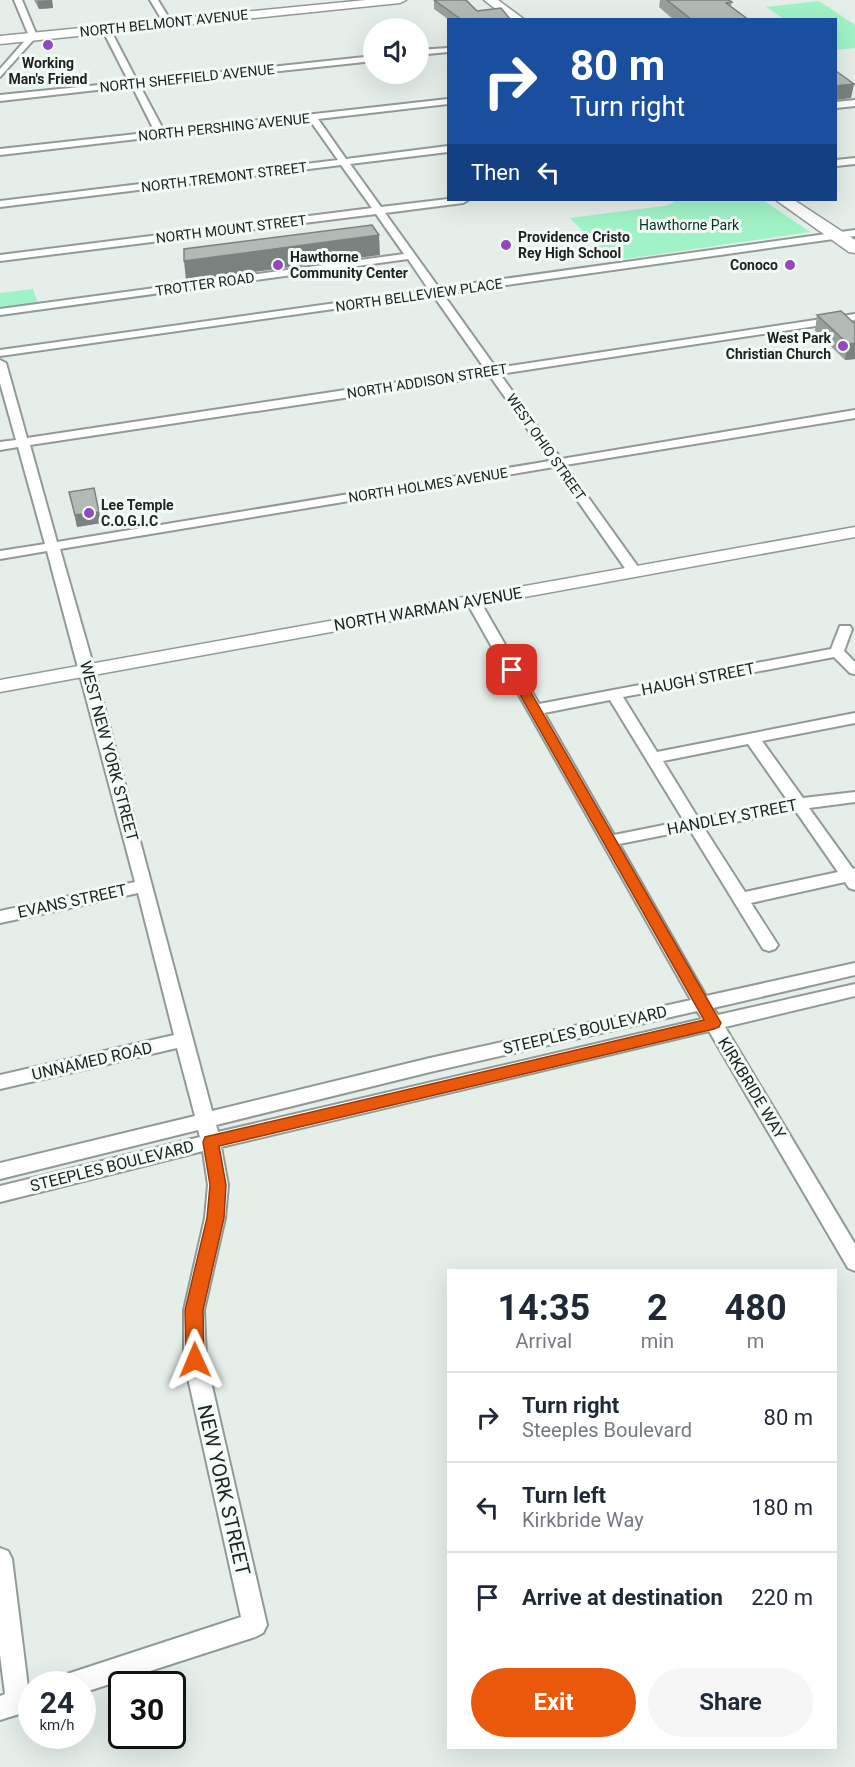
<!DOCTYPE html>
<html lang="en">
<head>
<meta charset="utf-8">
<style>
  :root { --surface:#fff; --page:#f6f6f7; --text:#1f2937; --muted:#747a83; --line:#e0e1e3; --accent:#ea580c }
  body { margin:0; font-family:Roboto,sans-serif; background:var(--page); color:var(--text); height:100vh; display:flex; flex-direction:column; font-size:22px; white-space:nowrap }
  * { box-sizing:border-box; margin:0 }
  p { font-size:20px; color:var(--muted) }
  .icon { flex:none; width:33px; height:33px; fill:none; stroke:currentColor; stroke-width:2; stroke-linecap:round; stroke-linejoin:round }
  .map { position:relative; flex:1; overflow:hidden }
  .details { position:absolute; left:447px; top:1269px; width:390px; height:480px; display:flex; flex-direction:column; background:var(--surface); border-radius:0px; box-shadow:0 6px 24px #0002 }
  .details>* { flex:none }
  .banner { position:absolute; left:447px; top:18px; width:390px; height:183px; border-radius:0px; box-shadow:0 6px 24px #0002; background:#1a4fa0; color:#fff; overflow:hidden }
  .buttons { position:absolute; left:363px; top:18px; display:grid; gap:12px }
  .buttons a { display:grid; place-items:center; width:66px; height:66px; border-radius:50%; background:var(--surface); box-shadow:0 6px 24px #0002; font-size:30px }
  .speed { position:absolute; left:18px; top:1671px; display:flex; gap:12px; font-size:30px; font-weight:700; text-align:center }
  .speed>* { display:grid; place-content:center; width:78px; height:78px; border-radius:50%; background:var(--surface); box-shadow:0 6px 24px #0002; line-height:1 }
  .speed small { font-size:15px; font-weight:400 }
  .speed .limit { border:3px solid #111; border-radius:9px; background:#fff; color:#111 }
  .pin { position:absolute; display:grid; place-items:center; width:51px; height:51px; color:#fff; margin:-26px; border-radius:12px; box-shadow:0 3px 9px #0006 }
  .me { position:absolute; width:66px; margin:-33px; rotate:359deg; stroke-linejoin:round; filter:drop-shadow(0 0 4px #0008) }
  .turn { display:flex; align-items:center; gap:21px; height:126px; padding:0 24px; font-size:27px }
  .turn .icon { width:78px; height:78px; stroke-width:2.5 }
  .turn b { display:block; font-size:42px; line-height:51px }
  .then { display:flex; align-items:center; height:57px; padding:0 24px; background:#0003; gap:12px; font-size:22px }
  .eta { display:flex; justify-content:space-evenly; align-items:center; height:102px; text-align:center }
  .eta b { font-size:36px; font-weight:700; line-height:42px }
  .button { display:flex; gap:12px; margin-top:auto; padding:12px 24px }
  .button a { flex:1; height:69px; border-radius:36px; background:var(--accent); color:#fff; font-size:24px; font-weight:700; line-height:69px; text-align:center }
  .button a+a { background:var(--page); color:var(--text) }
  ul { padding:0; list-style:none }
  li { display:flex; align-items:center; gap:18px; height:90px; padding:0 24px; border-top:2px solid var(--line) }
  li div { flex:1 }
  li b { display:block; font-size:22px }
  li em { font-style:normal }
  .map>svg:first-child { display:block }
  .green { fill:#a0f3c6 }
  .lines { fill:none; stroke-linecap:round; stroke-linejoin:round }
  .minor-casing { stroke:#919a95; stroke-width:4 }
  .tertiary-casing { stroke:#919a95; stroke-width:3 }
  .secondary-casing { stroke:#919a95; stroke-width:3 }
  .primary-casing { stroke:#919a95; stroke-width:3 }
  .minor { fill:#fff; fill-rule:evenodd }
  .tertiary { fill:#fff; fill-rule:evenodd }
  .secondary { fill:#fff; fill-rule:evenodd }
  .primary { fill:#fff; fill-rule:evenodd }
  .wall { fill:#98a09c }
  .shaded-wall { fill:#7c827f }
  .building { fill:#b1bab5; stroke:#7c827f; stroke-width:1.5 }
  .route { fill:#ea580c; stroke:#983908; stroke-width:1.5 }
  .poi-dot { fill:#914abe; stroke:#f3fbf6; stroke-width:2 }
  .labels { text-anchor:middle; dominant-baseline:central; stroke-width:6; stroke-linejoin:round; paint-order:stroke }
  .far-street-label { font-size:14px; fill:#202322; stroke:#f3fbf6 }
  .far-poi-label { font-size:14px; font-weight:bold; fill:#202322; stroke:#f3fbf6; text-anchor:start }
  .far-park-label { font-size:14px; fill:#053320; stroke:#f3fbf6 }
  .street-label { font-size:16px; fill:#202322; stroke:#f3fbf6 }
  .near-street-label { font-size:20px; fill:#202322; stroke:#f3fbf6 }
</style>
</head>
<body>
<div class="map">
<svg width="855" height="1767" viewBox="0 0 855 1767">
  <rect width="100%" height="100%" fill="#e5eee9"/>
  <path class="green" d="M 819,1 L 855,25 L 855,48 L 836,50 L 836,20 L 784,19 L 766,7 Z
    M 674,200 L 763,200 L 810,232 L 612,261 L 570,218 L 664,206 L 673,203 Z
    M 33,289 L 38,304 L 0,309 L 0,293 Z"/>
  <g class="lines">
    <g class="minor-casing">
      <path id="minor" d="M 14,0 L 22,0 L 37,36 L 0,77 L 0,69 L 29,36 Z
        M 150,0 L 158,0 L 172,23 L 171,25 L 165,25 Z
        M 106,27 L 110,29 L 137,81 L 374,56 L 374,61 L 140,86 L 164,131 L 448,99 L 448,104 L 318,119 L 346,159 L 448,146 L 448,152 L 350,164 L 381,207 L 448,199 L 468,200 L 463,203 L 385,213 L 439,288 L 855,230 L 855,236 L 443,294 L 496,368 L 855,314 L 855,320 L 500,374 L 561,459 L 855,410 L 855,418 L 565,465 L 641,571 L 639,574 L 629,574 L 554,467 L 60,549 L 92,661 L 212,1111 L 430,1058 L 691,1000 L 466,601 L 468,598 L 473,597 L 480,601 L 539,704 L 831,649 L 840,626 L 850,626 L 852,629 L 844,651 L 855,662 L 855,674 L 850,673 L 834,657 L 623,697 L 657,752 L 855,713 L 855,723 L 762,741 L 803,798 L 855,792 L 855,802 L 809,808 L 853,869 L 855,868 L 855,890 L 849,888 L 845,882 L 751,903 L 778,945 L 775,949 L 769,951 L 763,949 L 690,830 L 619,844 L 706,996 L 855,963 L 855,975 L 713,1008 L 718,1015 L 855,984 L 855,996 L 725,1027 L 855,1244 L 855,1271 L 848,1268 L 709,1031 L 221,1147 L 228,1185 L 225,1218 L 204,1310 L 206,1360 L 267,1625 L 263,1633 L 255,1637 L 82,1693 L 82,1684 L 61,1684 L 64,1675 L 241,1617 L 184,1360 L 184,1310 L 205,1218 L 208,1185 L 203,1151 L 0,1202 L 0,1186 L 200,1137 L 198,1130 L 0,1179 L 0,1163 L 195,1116 L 177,1048 L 0,1089 L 0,1075 L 174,1035 L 138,893 L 0,923 L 0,911 L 135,882 L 47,551 L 0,559 L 0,551 L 45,544 L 18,447 L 0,450 L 0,442 L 16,440 L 0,383 L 0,360 L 6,363 L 27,438 L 485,369 L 433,295 L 0,356 L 0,350 L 429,290 L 408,259 L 0,315 L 0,309 L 404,254 L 376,214 L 0,261 L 0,255 L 372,208 L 341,165 L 0,207 L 0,201 L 338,160 L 309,119 L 0,155 L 0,149 L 155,132 L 132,86 L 0,101 L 0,95 L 129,82 L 102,29 ZM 490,376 L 550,461 L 57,542 L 30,445 ZM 610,700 L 684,821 L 614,835 L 544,713 ZM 748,744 L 788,801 L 698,818 L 663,761 ZM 795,810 L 838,872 L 745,892 L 704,828 ZM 697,1011 L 702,1019 L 218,1132 L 216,1125 L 430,1072 Z
        M 448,48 L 448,52 L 418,55 L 418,50 Z
        M 855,100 L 855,106 L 836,108 L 836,102 Z
        M 855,158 L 855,164 L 836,166 L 836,160 Z
        M 0,1548 L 8,1551 L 12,1559 L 28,1687 L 32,1686 L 32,1710 L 0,1720 L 0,1696 L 5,1694 L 0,1655 Z"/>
    </g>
    <g class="tertiary-casing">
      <path id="tertiary" d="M 855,527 L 855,537 L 0,692 L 0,680 Z"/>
    </g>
    <g class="secondary-casing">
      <path id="secondary" d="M 366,0 L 406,0 L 400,3 L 0,44 L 0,36 Z"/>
    </g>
    <g class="primary-casing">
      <path id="primary" d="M 484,0 L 498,0 L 525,20 L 510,20 Z
        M 776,200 L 794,200 L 855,240 L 855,253 L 849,252 Z"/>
    </g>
    <use href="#minor" class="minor"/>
    <use href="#tertiary" class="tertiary"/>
    <use href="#secondary" class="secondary"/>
    <use href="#primary" class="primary"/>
  </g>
  <path class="wall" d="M 34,0 L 52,0 L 53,8 L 39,9 Z
    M 434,0 L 477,11 L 511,20 L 449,20 L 434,9 Z
    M 660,0 L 729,0 L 732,2 L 731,6 L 749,20 L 674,20 L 659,7 Z
    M 817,315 L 855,324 L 855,359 L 845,360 L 815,331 Z
    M 69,492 L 99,512 L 101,523 L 77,527 Z"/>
  <path class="shaded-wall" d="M 52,0 L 53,8 L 39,9 L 37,1 Z
    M 854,84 L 851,98 L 836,100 L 836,86 Z
    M 379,235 L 380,255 L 186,281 L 184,261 Z
    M 855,343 L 855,359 L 845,360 L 848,344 Z
    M 99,512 L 101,523 L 77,527 L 75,515 Z"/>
  <path class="building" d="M 434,0 L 466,0 L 477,11 L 501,8 L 511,20 L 462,20 Z
    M 667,0 L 729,0 L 732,2 L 726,3 L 749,20 L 692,20 Z
    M 836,71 L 854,84 L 836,86 Z
    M 372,225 L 379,235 L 184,261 L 184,249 Z
    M 841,311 L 855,324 L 855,343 L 848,344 L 817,315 Z
    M 94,488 L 99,512 L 75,515 L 69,492 Z"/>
  <path class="route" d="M 512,667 L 518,670 L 721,1023 L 719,1027 L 714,1029 L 219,1146 L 226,1185 L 224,1218 L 203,1310 L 204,1360 L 201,1365 L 195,1368 L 189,1365 L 186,1360 L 185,1310 L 207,1218 L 210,1185 L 203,1142 L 205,1137 L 704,1020 L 506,670 Z"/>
  <g class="poi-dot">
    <circle cx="48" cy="45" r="6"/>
    <circle cx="506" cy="245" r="6"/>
    <circle cx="278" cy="265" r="6"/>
    <circle cx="790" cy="265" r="6"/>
    <circle cx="843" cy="346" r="6"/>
    <circle cx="89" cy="513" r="6"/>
  </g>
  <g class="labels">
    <g class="far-street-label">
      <text transform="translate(164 23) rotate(-6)">NORTH BELMONT AVENUE</text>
      <text transform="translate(187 78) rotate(-6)">NORTH SHEFFIELD AVENUE</text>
      <text transform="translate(224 127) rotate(-6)">NORTH PERSHING AVENUE</text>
      <text transform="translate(224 177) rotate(-7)">NORTH TREMONT STREET</text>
      <text transform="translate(231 229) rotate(-7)">NORTH MOUNT STREET</text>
      <text transform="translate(205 284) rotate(-8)">TROTTER ROAD</text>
      <text transform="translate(419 295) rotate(-8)">NORTH BELLEVIEW PLACE</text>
      <text transform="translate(427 381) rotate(-9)">NORTH ADDISON STREET</text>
      <text transform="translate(546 447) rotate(55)">WEST OHIO STREET</text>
      <text transform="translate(428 485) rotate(-9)">NORTH HOLMES AVENUE</text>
    </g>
    <g class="far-poi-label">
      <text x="48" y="63" text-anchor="middle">Working<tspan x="48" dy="16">Man's Friend</tspan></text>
      <text x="518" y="237">Providence Cristo<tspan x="518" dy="16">Rey High School</tspan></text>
      <text x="290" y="257">Hawthorne<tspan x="290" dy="16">Community Center</tspan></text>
      <text x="778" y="265" text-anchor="end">Conoco</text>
      <text x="831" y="338" text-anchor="end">West Park<tspan x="831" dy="16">Christian Church</tspan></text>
      <text x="101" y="505">Lee Temple<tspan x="101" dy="16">C.O.G.I.C</tspan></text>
    </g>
    <g class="far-park-label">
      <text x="689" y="225">Hawthorne Park</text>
    </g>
    <g class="street-label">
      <text transform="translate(428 609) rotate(-10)">NORTH WARMAN AVENUE</text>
      <text transform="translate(698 679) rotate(-11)">HAUGH STREET</text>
      <text transform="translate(109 751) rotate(75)">WEST NEW YORK STREET</text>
      <text transform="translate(732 817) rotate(-11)">HANDLEY STREET</text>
      <text transform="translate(72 901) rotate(-12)">EVANS STREET</text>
      <text transform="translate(585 1030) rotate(-13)">STEEPLES BOULEVARD</text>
      <text transform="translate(92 1061) rotate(-13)">UNNAMED ROAD</text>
      <text transform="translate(752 1088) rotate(59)">KIRKBRIDE WAY</text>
      <text transform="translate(112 1166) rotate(-14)">STEEPLES BOULEVARD</text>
    </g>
    <g class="near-street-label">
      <text transform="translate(224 1490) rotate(77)">NEW YORK STREET</text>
    </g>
  </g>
</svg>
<div class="buttons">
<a><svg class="icon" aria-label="sound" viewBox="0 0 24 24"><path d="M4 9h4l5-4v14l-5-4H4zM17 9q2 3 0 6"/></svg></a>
</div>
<div class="speed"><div>24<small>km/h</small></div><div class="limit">30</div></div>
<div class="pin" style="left:512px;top:670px;background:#d93025"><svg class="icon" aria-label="arrive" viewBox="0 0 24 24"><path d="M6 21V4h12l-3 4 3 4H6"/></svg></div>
<svg class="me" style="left:195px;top:1360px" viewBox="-20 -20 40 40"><path d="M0-17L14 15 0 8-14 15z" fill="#ea580c" stroke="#fff" stroke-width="4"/></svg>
<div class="banner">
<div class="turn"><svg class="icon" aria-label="right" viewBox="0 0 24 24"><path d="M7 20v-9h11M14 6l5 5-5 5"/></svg><div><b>80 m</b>Turn right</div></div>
<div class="then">Then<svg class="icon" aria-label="left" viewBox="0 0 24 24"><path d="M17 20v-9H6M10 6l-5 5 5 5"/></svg></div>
</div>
<section class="details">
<div class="eta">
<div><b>14:35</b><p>Arrival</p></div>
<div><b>2</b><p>min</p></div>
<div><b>480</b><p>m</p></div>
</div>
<ul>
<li><svg class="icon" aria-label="right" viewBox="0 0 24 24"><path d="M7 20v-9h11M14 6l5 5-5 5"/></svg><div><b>Turn right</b><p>Steeples Boulevard</p></div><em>80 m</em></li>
<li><svg class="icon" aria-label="left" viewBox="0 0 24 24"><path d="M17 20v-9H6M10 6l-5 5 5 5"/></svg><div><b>Turn left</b><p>Kirkbride Way</p></div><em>180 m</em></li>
<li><svg class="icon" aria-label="arrive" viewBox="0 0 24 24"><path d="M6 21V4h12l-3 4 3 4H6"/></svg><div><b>Arrive at destination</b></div><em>220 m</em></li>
</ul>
<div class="button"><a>Exit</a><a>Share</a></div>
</section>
</div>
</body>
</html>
